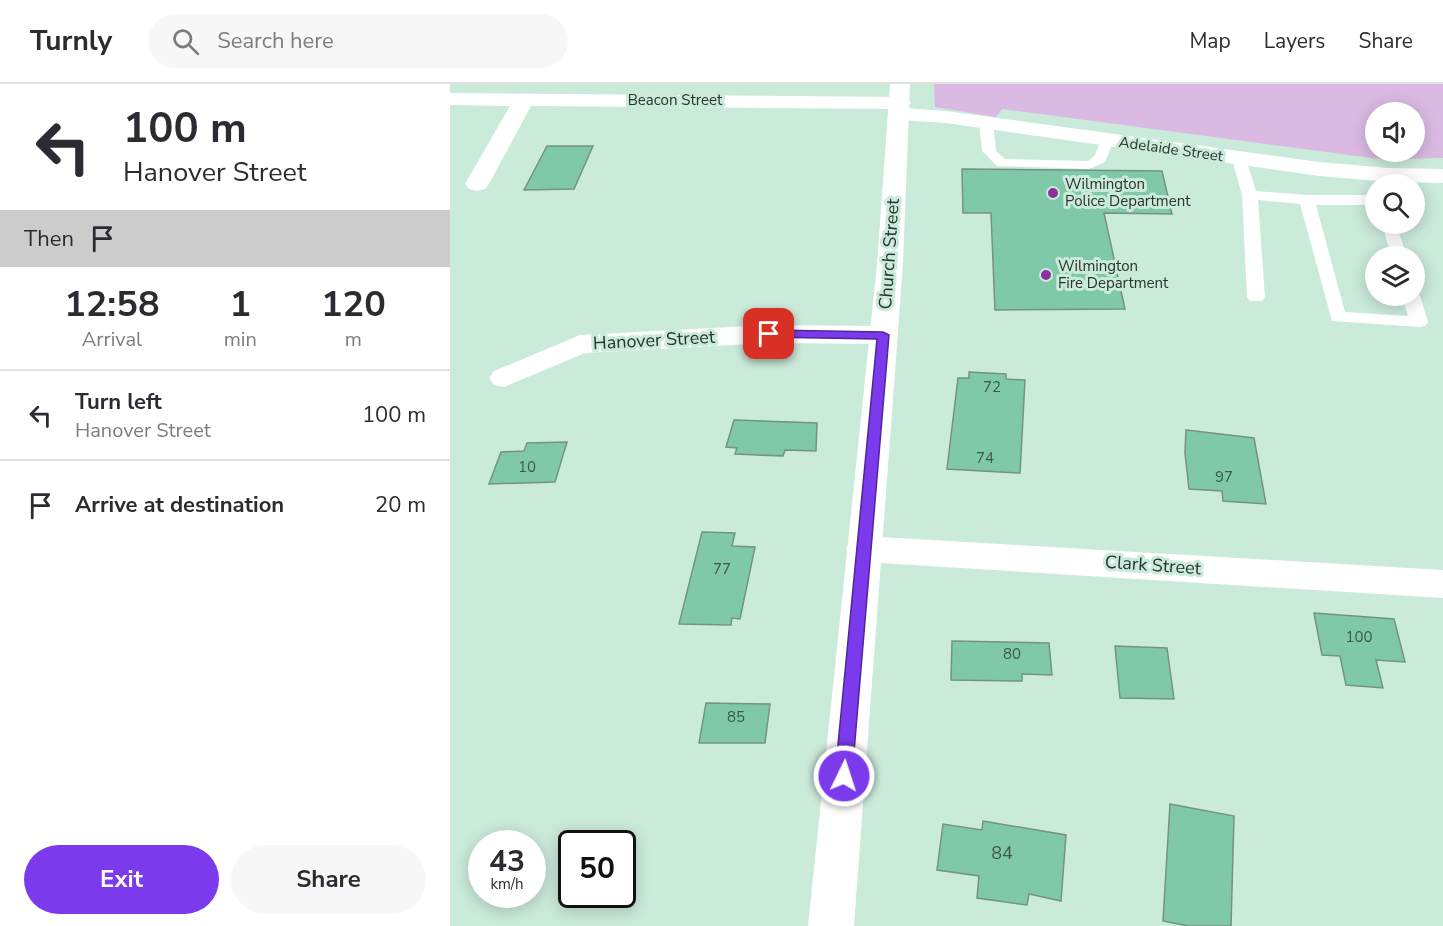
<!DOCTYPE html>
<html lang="en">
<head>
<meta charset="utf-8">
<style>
  :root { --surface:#fff; --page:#f7f7f7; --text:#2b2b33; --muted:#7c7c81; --line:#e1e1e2; --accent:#7c3aed }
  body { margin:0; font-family:"Nunito Sans",sans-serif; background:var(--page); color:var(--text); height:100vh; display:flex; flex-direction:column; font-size:22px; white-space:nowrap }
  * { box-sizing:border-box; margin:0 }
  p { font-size:20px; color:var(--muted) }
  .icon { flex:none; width:33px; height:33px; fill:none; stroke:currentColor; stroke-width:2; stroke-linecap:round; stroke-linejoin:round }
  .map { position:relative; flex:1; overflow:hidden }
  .sheet { display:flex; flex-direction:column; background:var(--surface); width:450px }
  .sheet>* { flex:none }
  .hud { background:#fff; color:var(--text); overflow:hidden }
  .fabs { position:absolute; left:915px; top:18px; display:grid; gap:12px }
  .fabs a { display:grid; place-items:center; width:60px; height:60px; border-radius:50%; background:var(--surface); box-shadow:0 3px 15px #0003; font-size:30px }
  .speed { position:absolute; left:18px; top:746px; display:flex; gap:12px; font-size:30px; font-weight:700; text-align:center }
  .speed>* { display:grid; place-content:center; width:78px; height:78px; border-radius:50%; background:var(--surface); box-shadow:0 3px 15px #0003; line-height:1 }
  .speed small { font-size:15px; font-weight:400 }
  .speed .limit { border:3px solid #111; border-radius:9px; background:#fff; color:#111 }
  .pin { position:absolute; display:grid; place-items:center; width:51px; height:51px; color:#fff; margin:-26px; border-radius:12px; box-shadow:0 3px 9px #0006 }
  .me { position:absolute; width:66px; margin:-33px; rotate:4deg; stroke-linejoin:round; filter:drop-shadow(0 0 4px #0008) }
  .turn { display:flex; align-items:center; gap:21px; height:126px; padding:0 24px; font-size:27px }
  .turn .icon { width:78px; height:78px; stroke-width:2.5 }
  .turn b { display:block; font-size:42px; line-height:51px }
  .then { display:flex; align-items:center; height:57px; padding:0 24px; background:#0003; gap:12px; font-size:22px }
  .eta { display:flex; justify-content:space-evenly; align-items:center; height:102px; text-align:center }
  .eta b { font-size:36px; font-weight:700; line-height:42px }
  .button { display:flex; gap:12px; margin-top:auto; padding:12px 24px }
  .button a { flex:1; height:69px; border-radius:36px; background:var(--accent); color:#fff; font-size:24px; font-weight:700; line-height:69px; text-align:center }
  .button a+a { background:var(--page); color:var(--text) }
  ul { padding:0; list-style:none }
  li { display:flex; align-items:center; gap:18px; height:90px; padding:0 24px; border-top:2px solid var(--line) }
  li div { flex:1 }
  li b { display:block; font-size:22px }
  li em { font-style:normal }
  header { display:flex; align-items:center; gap:36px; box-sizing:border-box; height:84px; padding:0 30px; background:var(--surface); border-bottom:2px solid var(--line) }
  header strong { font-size:28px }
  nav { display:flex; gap:33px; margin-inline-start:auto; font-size:21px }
  .search { width:420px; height:54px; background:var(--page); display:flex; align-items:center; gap:15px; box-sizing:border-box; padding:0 21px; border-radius:33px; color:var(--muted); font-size:22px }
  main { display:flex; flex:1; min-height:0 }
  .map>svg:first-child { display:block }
  .green { fill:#dab9e3; fill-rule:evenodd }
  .building { fill:#7fc9a9; stroke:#759284; stroke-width:1.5 }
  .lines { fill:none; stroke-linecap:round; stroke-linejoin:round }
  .service { fill:#fff; fill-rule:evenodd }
  .minor { fill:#fff; fill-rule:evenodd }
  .secondary { fill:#fff; fill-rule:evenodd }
  .route { fill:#7c3aed; stroke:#51269a; stroke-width:1.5 }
  .poi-dot { fill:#89329f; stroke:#caeada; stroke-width:2 }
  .labels { text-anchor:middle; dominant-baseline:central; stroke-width:6; stroke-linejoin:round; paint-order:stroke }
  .far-street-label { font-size:15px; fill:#28342e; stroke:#caeada }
  .far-poi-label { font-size:15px; fill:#28342e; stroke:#caeada; text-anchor:start }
  .number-label { font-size:15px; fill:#3e594d }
  .street-label { font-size:18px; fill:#28342e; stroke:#caeada }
  .near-number-label { font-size:18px; fill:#3e594d }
</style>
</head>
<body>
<header>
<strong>Turnly</strong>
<div class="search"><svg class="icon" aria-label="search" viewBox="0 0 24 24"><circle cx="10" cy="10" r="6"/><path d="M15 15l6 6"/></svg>Search here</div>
<nav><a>Map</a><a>Layers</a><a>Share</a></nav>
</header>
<main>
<section class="sheet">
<div class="hud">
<div class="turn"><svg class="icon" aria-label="left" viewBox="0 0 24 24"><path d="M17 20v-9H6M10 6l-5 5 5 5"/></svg><div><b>100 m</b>Hanover Street</div></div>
<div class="then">Then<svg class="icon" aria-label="arrive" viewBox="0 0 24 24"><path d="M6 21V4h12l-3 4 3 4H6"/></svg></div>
</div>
<div class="eta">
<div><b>12:58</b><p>Arrival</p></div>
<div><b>1</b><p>min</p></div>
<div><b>120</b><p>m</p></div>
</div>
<ul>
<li><svg class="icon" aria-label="left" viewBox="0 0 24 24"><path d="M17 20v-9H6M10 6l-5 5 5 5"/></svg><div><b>Turn left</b><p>Hanover Street</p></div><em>100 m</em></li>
<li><svg class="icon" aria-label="arrive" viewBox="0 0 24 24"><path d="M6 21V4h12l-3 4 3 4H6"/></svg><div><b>Arrive at destination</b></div><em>20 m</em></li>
</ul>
<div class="button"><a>Exit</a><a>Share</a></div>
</section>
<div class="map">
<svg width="993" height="842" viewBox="0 0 993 842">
  <rect width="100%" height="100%" fill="#caeada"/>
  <path class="green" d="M 484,0 L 993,0 L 993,74 L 929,75 L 552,25 L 546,33 L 485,23 ZM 926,28 L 964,28 L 964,68 L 926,68 Z"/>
  <path class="building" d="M 97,62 L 143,62 L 124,105 L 74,106 Z
    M 512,85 L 712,87 L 722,130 L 654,129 L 675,225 L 545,226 L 541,129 L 513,129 Z
    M 519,288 L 556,290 L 556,295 L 575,296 L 570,389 L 497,385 L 508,294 L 519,294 Z
    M 284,336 L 367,339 L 366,367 L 335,366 L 333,372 L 285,370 L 287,364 L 276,363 Z
    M 736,346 L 804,354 L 816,420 L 773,417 L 772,407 L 739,405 L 735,369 Z
    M 117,358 L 105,398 L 39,400 L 51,368 L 74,367 L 77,359 Z
    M 252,448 L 285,449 L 282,462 L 305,463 L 290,535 L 282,534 L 281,541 L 229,540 Z
    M 864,529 L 944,535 L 955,578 L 926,576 L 933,604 L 896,601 L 890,572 L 872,571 Z
    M 502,557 L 599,559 L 602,591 L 572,590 L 572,597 L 501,596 Z
    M 665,562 L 717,564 L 724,615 L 670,614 Z
    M 256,619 L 320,620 L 315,659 L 249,659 Z
    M 720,720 L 784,732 L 781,842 L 738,842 L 713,837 Z
    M 533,737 L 616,751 L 611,817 L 579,810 L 577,821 L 527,814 L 529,792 L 487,786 L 493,740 L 532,746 Z"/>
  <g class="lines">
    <path class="service" d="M 536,34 L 543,38 L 546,67 L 555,75 L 638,77 L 645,71 L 652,53 L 657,52 L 664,56 L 655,78 L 639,85 L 547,82 L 532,67 L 529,38 Z
      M 789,71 L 796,75 L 806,107 L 857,111 L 926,111 L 926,121 L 866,121 L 895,228 L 958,232 L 952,212 L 964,212 L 964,208 L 970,212 L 978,238 L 975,242 L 969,243 L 882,237 L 850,120 L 808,116 L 815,213 L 812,217 L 800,217 L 797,213 L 792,111 L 782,75 Z
      M 932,140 L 946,140 L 957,172 L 941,172 Z"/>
    <path class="minor" d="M 0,9 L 450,13 L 457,15 L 461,19 L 455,24 L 496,27 L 869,78 L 939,84 L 993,85 L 993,99 L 939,98 L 869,92 L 496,39 L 449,36 L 441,35 L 438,30 L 442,25 L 81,22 L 39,100 L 35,105 L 27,107 L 19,105 L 15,100 L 60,22 L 0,21 Z
      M 319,241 L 433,242 L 443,245 L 447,251 L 443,257 L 433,260 L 319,259 L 135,269 L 54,303 L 44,301 L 39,294 L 44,287 L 130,251 Z
      M 413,452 L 993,486 L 993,514 L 413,478 L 401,474 L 396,465 L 401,456 Z"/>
    <path class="secondary" d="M 440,0 L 460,0 L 453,180 L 404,842 L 358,842 L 427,180 Z"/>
  </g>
  <path class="route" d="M 319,246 L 433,248 L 439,251 L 402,692 L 400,698 L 394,700 L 388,698 L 385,692 L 427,255 L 315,253 L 315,248 Z"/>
  <g class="poi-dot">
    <circle cx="603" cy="109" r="6"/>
    <circle cx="596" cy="191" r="6"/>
  </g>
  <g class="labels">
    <g class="far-street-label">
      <text x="225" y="16">Beacon Street</text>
      <text transform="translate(721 65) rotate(8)">Adelaide Street</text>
    </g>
    <g class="far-poi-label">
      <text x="615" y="100">Wilmington<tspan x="615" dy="17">Police Department</tspan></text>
      <text x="608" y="182">Wilmington<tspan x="608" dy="17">Fire Department</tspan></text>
    </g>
    <g class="number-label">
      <text x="542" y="303">72</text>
      <text x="535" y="374">74</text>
      <text x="77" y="383">10</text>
      <text x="774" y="393">97</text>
      <text x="272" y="485">77</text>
      <text x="909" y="553">100</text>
      <text x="562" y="570">80</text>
      <text x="286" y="633">85</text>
    </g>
    <g class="street-label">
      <text transform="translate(439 170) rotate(-86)">Church Street</text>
      <text transform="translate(204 256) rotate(-3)">Hanover Street</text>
      <text transform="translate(703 481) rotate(4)">Clark Street</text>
    </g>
    <g class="near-number-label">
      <text x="552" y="769">84</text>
    </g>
  </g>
</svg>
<div class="fabs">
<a><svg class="icon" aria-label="sound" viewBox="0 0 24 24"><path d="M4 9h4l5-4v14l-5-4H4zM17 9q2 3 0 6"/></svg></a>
<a><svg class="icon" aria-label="search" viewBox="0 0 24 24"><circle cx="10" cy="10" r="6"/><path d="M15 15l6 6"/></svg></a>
<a><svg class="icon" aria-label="layers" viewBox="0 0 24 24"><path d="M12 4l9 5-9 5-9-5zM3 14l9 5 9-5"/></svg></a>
</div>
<div class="speed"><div>43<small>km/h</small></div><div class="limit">50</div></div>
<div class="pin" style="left:319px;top:250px;background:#d93025"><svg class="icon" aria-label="arrive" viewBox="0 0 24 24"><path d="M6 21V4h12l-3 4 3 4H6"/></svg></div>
<svg class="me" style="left:394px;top:692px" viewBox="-20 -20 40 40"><circle r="17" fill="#7c3aed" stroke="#fff" stroke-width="3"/><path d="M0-11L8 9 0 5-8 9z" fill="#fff"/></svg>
</div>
</main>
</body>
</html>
